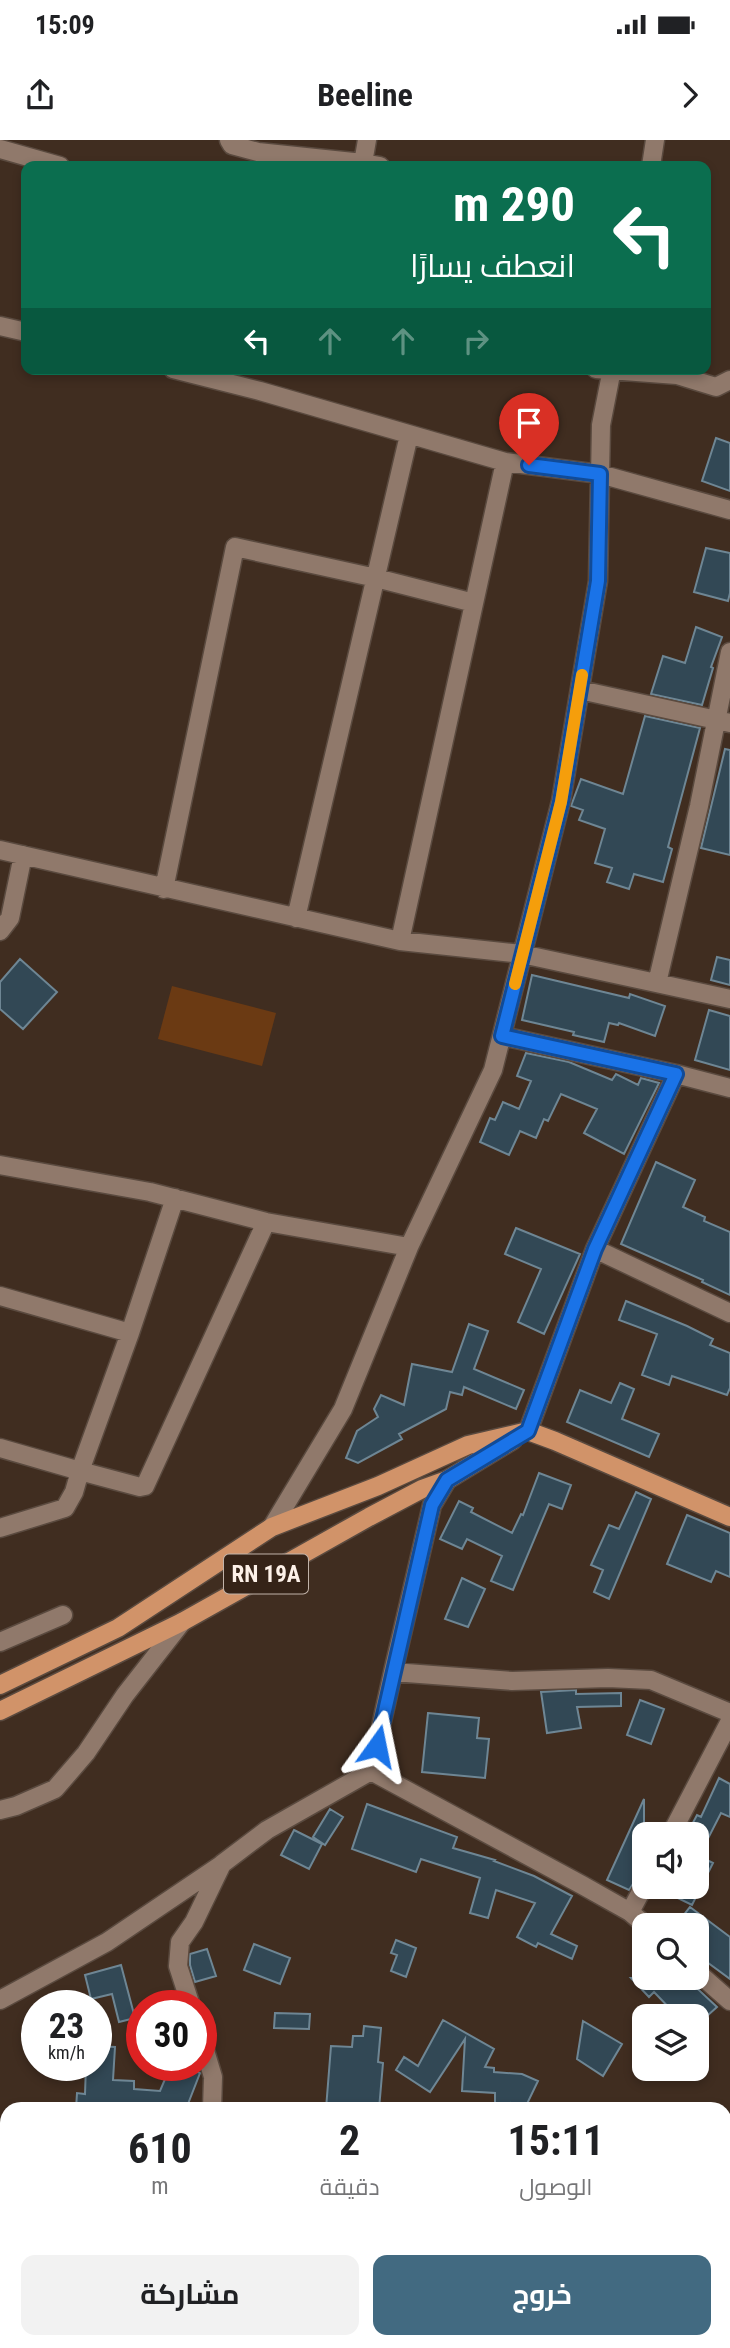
<!DOCTYPE html>
<html lang="ar">
<head>
<meta charset="utf-8">
<style>
  :root { --surface:#fff; --page:#f2f2f2; --text:#202124; --muted:#757577; --accent:#426a81 }
  body { margin:0; font-family:"Roboto Condensed",Cairo,sans-serif; background:var(--page); color:var(--text); direction:rtl; height:100vh; display:flex; flex-direction:column; font-size:26px; white-space:nowrap }
  * { box-sizing:border-box; margin:0 }
  p { font-size:23px; color:var(--muted) }
  .icon { flex:none; width:38px; height:38px; fill:none; stroke:currentColor; stroke-width:2; stroke-linecap:round; stroke-linejoin:round }
  .map { position:relative; flex:1; overflow:hidden; direction:ltr }
  .sheet { position:absolute; left:0px; top:1962px; width:732px; height:247px; display:flex; flex-direction:column; background:var(--surface); border-radius:21px 21px 0 0; box-shadow:0 4px 10px #0003; direction:rtl }
  .sheet>* { flex:none }
  .banner { position:absolute; left:21px; top:21px; width:690px; height:214px; border-radius:14px; box-shadow:0 4px 10px #0003; direction:rtl; background:#0b6e4f; color:#fff; overflow:hidden }
  .buttons { position:absolute; left:632px; top:1682px; display:grid; gap:14px }
  .buttons a { display:grid; place-items:center; width:77px; height:77px; border-radius:14px; background:var(--surface); box-shadow:0 4px 10px #0003; font-size:35px }
  .speed { position:absolute; left:21px; top:1850px; display:flex; gap:14px; font-size:35px; font-weight:700; text-align:center }
  .speed>* { display:grid; place-content:center; width:91px; height:91px; border-radius:50%; background:var(--surface); box-shadow:0 4px 10px #0003; line-height:1 }
  .speed small { font-size:18px; font-weight:400 }
  .speed .limit { border:10px solid #d22; background:#fff; color:#111 }
  .pin { position:absolute; display:grid; place-items:center; width:60px; height:60px; color:#fff; margin:-72px -30px; border-radius:50% 50% 50% 0; rotate:-45deg; box-shadow:0 0 7px #0007 }
  .pin .icon { rotate:45deg }
  .me { position:absolute; width:77px; margin:-38px; rotate:12deg; stroke-linejoin:round; filter:drop-shadow(0 0 5px #0008) }
  .turn { display:flex; align-items:center; gap:24px; height:147px; padding:0 21px; font-size:32px }
  .turn .icon { width:91px; height:91px; stroke-width:2.5 }
  .turn b { display:block; font-size:49px; line-height:60px }
  .lanes { display:flex; align-items:center; height:66px; padding:0 21px; background:#0003; justify-content:center; gap:35px; direction:ltr }
  .lanes .off { opacity:.35 }
  .eta { display:flex; justify-content:space-evenly; align-items:center; height:119px; text-align:center }
  .eta b { font-size:42px; font-weight:700; line-height:49px }
  .cta { display:flex; gap:14px; margin-top:auto; padding:14px 21px }
  .cta a { flex:1; height:80px; border-radius:14px; background:var(--accent); color:#fff; font-size:28px; font-weight:700; line-height:80px; text-align:center }
  .cta a+a { background:var(--page); color:var(--text) }
  .status { display:flex; justify-content:space-between; align-items:center; height:49px; padding:0 35px; background:var(--surface); direction:ltr }
  .status svg { height:19px; fill:currentColor }
  header { display:flex; justify-content:space-between; align-items:center; height:91px; padding:0 21px; background:var(--surface); font-size:32px; font-weight:700 }
  .map>svg:first-child { display:block }
  .green { fill:#6b3a13 }
  .building { fill:#324855; stroke:#6e8694; stroke-width:2 }
  .lines { fill:none; stroke-linecap:round; stroke-linejoin:round }
  .minor-casing { stroke:#5a4a3f; stroke-width:21 }
  .primary-casing { stroke:#5a4a3f; stroke-width:21 }
  .minor { stroke:#90796b; stroke-width:18 }
  .primary { stroke:#d19369; stroke-width:18 }
  .route-casing { stroke:#114b97; stroke-width:18 }
  .route { stroke:#1a73e8; stroke-width:12 }
  .slow { stroke:#f59e0b; stroke-width:12 }
  .labels { text-anchor:middle; dominant-baseline:central; stroke-width:7; stroke-linejoin:round; paint-order:stroke }
  .shield { fill:#352317; stroke:#c1b3a9; stroke-width:2 }
  .shield-label { font-size:23px; font-weight:bold; fill:#fdf1e8 }
</style>
</head>
<body>
<div class="status"><b>15:09</b><svg viewBox="0 0 49 12"><path d="M0 12V9h3v3zM5 12V6h3v6zM10 12V3h3v9zM15 12V0h3v12zM26 1h20v11H26zM47 4h2v5h-2z"/></svg></div>
<header><svg class="icon" aria-label="forward" viewBox="0 0 24 24"><path d="M9 5l7 7-7 7"/></svg>Beeline<svg class="icon" aria-label="share" viewBox="0 0 24 24"><path d="M12 15V3M7 8l5-5 5 5M5 13v7h14v-7"/></svg></header>
<div class="map">
<svg width="730" height="2208" viewBox="0 0 730 2208">
  <rect width="100%" height="100%" fill="#402d20"/>
  <path class="green" d="M 172,846 L 276,873 L 262,926 L 158,899 Z"/>
  <path class="building" d="M 716,298 L 730,303 L 730,351 L 702,341 Z
    M 706,408 L 730,413 L 730,453 L 728,461 L 694,452 Z
    M 696,487 L 722,497 L 711,527 L 713,528 L 702,565 L 651,554 L 663,516 L 685,523 Z
    M 645,576 L 700,588 L 668,707 L 672,709 L 663,742 L 634,734 L 629,749 L 607,742 L 612,728 L 595,723 L 605,689 L 579,680 L 583,670 L 571,666 L 581,639 L 623,654 Z
    M 725,609 L 730,610 L 730,715 L 701,708 Z
    M 717,817 L 730,820 L 730,845 L 711,840 Z
    M 20,819 L 57,852 L 23,889 L 0,869 L 0,842 Z
    M 532,835 L 629,858 L 630,854 L 665,866 L 655,896 L 619,883 L 618,885 L 609,883 L 604,902 L 573,895 L 574,892 L 522,880 Z
    M 709,870 L 730,876 L 730,930 L 695,920 Z
    M 526,913 L 569,922 L 612,940 L 616,934 L 638,945 L 641,938 L 659,943 L 624,1014 L 584,993 L 597,969 L 561,954 L 548,981 L 544,979 L 536,998 L 520,991 L 509,1015 L 480,1002 L 490,978 L 495,980 L 503,962 L 519,969 L 531,941 L 517,936 Z
    M 656,1022 L 695,1040 L 683,1067 L 705,1077 L 704,1081 L 730,1092 L 730,1155 L 702,1142 L 703,1140 L 621,1104 Z
    M 516,1088 L 580,1114 L 544,1194 L 518,1182 L 541,1129 L 505,1114 Z
    M 626,1161 L 687,1186 L 713,1199 L 710,1205 L 730,1213 L 730,1248 L 727,1255 L 672,1236 L 669,1245 L 642,1235 L 657,1194 L 619,1180 Z
    M 469,1184 L 488,1191 L 474,1229 L 524,1250 L 516,1269 L 464,1247 L 462,1255 L 450,1252 L 446,1269 L 399,1294 L 402,1299 L 358,1323 L 346,1318 L 357,1291 L 378,1277 L 374,1269 L 381,1255 L 404,1265 L 412,1224 L 452,1232 Z
    M 620,1243 L 634,1249 L 622,1279 L 659,1294 L 649,1317 L 567,1282 L 580,1250 L 611,1263 Z
    M 539,1333 L 571,1345 L 562,1369 L 549,1364 L 513,1450 L 491,1441 L 502,1416 L 467,1399 L 462,1409 L 440,1399 L 459,1361 L 473,1368 L 471,1372 L 512,1393 L 521,1374 L 523,1375 Z
    M 636,1352 L 651,1359 L 609,1459 L 594,1452 L 603,1430 L 591,1425 L 609,1385 L 619,1389 Z
    M 687,1375 L 730,1393 L 730,1437 L 716,1431 L 711,1442 L 667,1424 Z
    M 462,1438 L 485,1449 L 468,1487 L 445,1479 Z
    M 576,1550 L 576,1554 L 621,1553 L 621,1566 L 577,1567 L 581,1588 L 547,1593 L 541,1552 Z
    M 640,1560 L 664,1569 L 651,1604 L 627,1595 Z
    M 428,1573 L 479,1578 L 477,1598 L 489,1599 L 485,1638 L 422,1632 Z
    M 719,1638 L 730,1644 L 730,1677 L 721,1673 L 699,1716 L 713,1723 L 692,1765 L 655,1747 L 696,1746 L 696,1694 L 687,1694 L 697,1675 L 701,1677 Z
    M 644,1659 L 644,1727 L 629,1750 L 607,1740 Z
    M 367,1664 L 457,1697 L 453,1708 L 495,1720 L 494,1721 L 534,1736 L 572,1756 L 551,1794 L 577,1806 L 572,1819 L 538,1803 L 536,1807 L 517,1797 L 535,1763 L 496,1750 L 488,1778 L 470,1773 L 480,1738 L 421,1719 L 416,1732 L 352,1709 Z
    M 330,1669 L 343,1677 L 325,1705 L 313,1697 Z
    M 294,1690 L 322,1704 L 309,1729 L 281,1715 Z
    M 690,1767 L 730,1797 L 730,1839 L 696,1814 L 696,1785 L 676,1785 Z
    M 396,1800 L 416,1808 L 406,1837 L 391,1831 L 397,1815 L 391,1813 Z
    M 254,1804 L 290,1818 L 280,1844 L 244,1830 Z
    M 207,1809 L 216,1836 L 195,1842 L 190,1825 L 190,1814 Z
    M 121,1825 L 135,1878 L 119,1882 L 112,1854 L 91,1859 L 85,1835 Z
    M 631,1838 L 686,1838 L 717,1867 L 707,1876 L 677,1876 L 654,1852 L 649,1857 Z
    M 275,1873 L 310,1874 L 309,1889 L 274,1888 Z
    M 443,1880 L 494,1909 L 485,1927 L 494,1928 L 494,1932 L 522,1934 L 538,1941 L 525,1968 L 511,1963 L 510,1969 L 495,1969 L 495,1953 L 462,1951 L 465,1899 L 430,1952 L 396,1930 L 404,1917 L 418,1926 Z
    M 583,1881 L 622,1904 L 603,1936 L 577,1919 Z
    M 364,1886 L 381,1888 L 378,1922 L 383,1923 L 379,1969 L 326,1969 L 331,1906 L 352,1907 L 353,1896 L 363,1896 Z
    M 96,1906 L 115,1907 L 113,1940 L 134,1941 L 134,1949 L 160,1951 L 171,1925 L 181,1925 L 200,1933 L 186,1969 L 76,1969 L 77,1953 L 85,1954 L 86,1925 L 96,1925 Z"/>
  <g class="lines">
    <g class="minor-casing">
      <path id="minor" d="M 229,0 L 232,5 L 258,12 L 363,23
        M 367,0 L 363,23 L 380,26
        M 0,9 L 60,26
        M 651,26 L 655,0
        M 0,186 L 26,192
        M 173,229 L 260,251 L 505,322 L 600,334 L 730,370
        M 596,229 L 677,235 L 716,247 L 730,240
        M 580,550 L 730,583
        M 0,710 L 400,801 L 522,814 L 730,859
        M 164,749 L 235,407 L 376,438 L 474,463
        M 296,778 L 409,295
        M 0,791 L 10,778 L 23,715
        M 400,801 L 505,322
        M 657,843 L 699,666 L 730,512
        M 502,896 L 676,934
        M 0,1025 L 150,1052 L 266,1082 L 409,1107
        M 595,1109 L 730,1173
        M 0,1156 L 130,1193
        M 528,1291 L 595,1109 L 676,934 L 730,948
        M 0,1308 L 80,1331 L 130,1193 L 175,1058
        M 447,1340 L 432,1365 L 393,1532 L 512,1541 L 608,1538 L 651,1540 L 730,1573
        M 272,1387 L 343,1269 L 409,1107 L 493,930 L 561,661 L 598,441 L 601,285 L 612,229
        M 0,1388 L 65,1368 L 74,1352 L 80,1331 L 140,1347 L 145,1346 L 266,1082
        M 0,1502 L 63,1475
        M 393,1532 L 371,1631 L 582,1745 L 630,1772 L 645,1785
        M 0,1670 L 16,1666 L 55,1649 L 86,1613 L 125,1555 L 182,1482
        M 671,1694 L 730,1581
        M 630,1772 L 644,1746
        M 696,1831 L 730,1861
        M 0,1860 L 107,1802 L 221,1725
        M 191,1866 L 178,1826 L 180,1802 L 194,1782 L 222,1724 L 267,1690 L 371,1631
        M 201,1897 L 213,1937 L 212,1969
        M 724,2047 L 730,2046
        M 632,2202 L 634,2208
        M 512,2208 L 518,2202"/>
    </g>
    <g class="primary-casing">
      <path id="primary" d="M 0,1545 L 118,1488 L 272,1387 L 378,1346 L 468,1305 L 528,1291 L 555,1301 L 730,1377
        M 0,1571 L 182,1482 L 369,1377 L 422,1349 L 447,1340 L 513,1300"/>
    </g>
    <use href="#minor" class="minor"/>
    <use href="#primary" class="primary"/>
  </g>
  <g class="lines">
    <g class="route-casing">
      <path id="route" d="M 377,1606 L 432,1365 L 447,1340 L 528,1291 L 595,1109 L 676,934 L 502,896 L 561,662 L 598,441 L 600,334 L 529,325"/>
    </g>
    <use href="#route" class="route"/>
    <path class="slow" d="M 515,844 L 561,662 L 582,535"/>
  </g>
  <g class="labels">
    <rect class="shield" x="224" y="1414.5" width="84" height="39" rx="5"/>
    <g class="shield-label">
      <text x="266" y="1434">RN 19A</text>
    </g>
  </g>
</svg>
<div class="buttons">
<a><svg class="icon" aria-label="sound" viewBox="0 0 24 24"><path d="M4 9h4l5-4v14l-5-4H4zM17 9q2 3 0 6"/></svg></a>
<a><svg class="icon" aria-label="search" viewBox="0 0 24 24"><circle cx="10" cy="10" r="6"/><path d="M15 15l6 6"/></svg></a>
<a><svg class="icon" aria-label="layers" viewBox="0 0 24 24"><path d="M12 4l9 5-9 5-9-5zM3 14l9 5 9-5"/></svg></a>
</div>
<div class="speed"><div>23<small>km/h</small></div><div class="limit">30</div></div>
<div class="pin" style="left:529px;top:325px;background:#d93025"><svg class="icon" aria-label="arrive" viewBox="0 0 24 24"><path d="M6 21V4h12l-3 4 3 4H6"/></svg></div>
<svg class="me" style="left:377px;top:1606px" viewBox="-20 -20 40 40"><path d="M0-17L14 15 0 8-14 15z" fill="#1a73e8" stroke="#fff" stroke-width="4"/></svg>
<div class="banner">
<div class="turn"><svg class="icon" aria-label="left" viewBox="0 0 24 24"><path d="M17 20v-9H6M10 6l-5 5 5 5"/></svg><div><b>290 m</b>انعطف يسارًا</div></div>
<div class="lanes"><svg class="icon" aria-label="left" viewBox="0 0 24 24"><path d="M17 20v-9H6M10 6l-5 5 5 5"/></svg><svg class="icon off" aria-label="ahead" viewBox="0 0 24 24"><path d="M12 20V5M6 11l6-6 6 6"/></svg><svg class="icon off" aria-label="ahead" viewBox="0 0 24 24"><path d="M12 20V5M6 11l6-6 6 6"/></svg><svg class="icon off" aria-label="right" viewBox="0 0 24 24"><path d="M7 20v-9h11M14 6l5 5-5 5"/></svg></div>
</div>
<section class="sheet">
<div class="eta">
<div><b>15:11</b><p>الوصول</p></div>
<div><b>2</b><p>دقيقة</p></div>
<div><b>610</b><p>m</p></div>
</div>
<div class="cta"><a>خروج</a><a>مشاركة</a></div>
</section>
</div>
</body>
</html>
